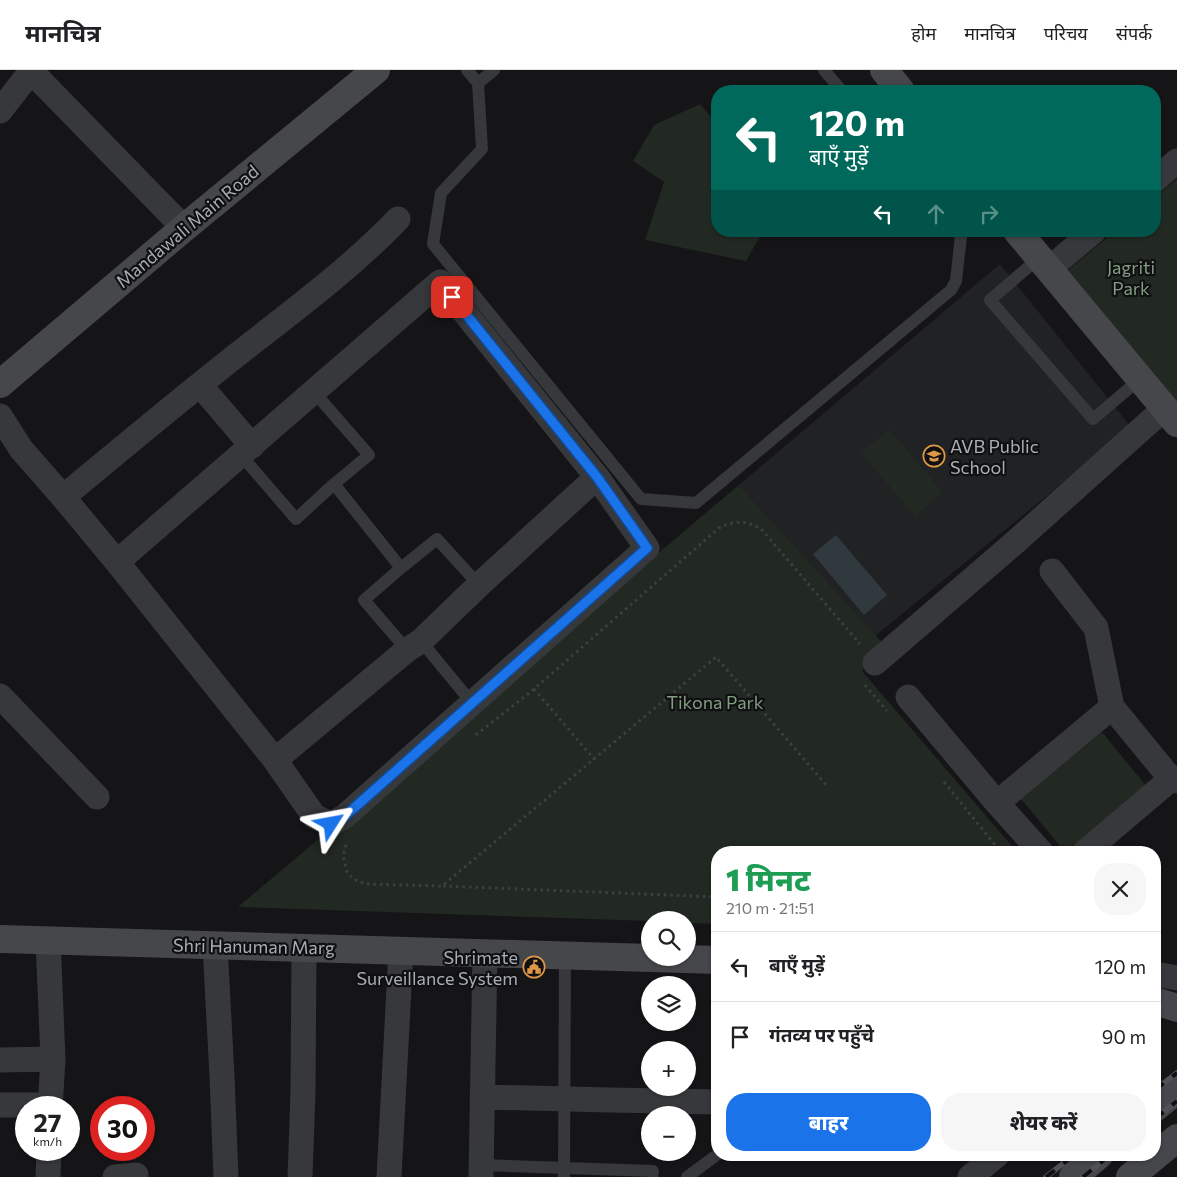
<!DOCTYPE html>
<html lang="hi">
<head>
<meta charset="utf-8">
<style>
  :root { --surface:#fff; --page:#f6f6f6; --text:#202124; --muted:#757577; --line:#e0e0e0; --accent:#1a73e8 }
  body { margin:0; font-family:Commissioner,"Noto Sans Devanagari",sans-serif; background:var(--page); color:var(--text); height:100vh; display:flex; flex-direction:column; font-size:19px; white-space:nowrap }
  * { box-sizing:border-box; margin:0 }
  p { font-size:16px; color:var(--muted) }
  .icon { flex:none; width:28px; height:28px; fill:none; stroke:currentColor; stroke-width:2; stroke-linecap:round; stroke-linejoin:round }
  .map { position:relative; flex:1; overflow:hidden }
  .details { position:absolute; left:711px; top:776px; width:450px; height:315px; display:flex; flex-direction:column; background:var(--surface); border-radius:20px; box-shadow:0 1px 4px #0004 }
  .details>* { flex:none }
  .hud { position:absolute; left:711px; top:15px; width:450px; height:152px; border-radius:20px; box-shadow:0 1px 4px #0004; background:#00695c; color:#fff; overflow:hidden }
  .fabs { position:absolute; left:641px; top:841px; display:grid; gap:10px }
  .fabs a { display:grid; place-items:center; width:55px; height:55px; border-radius:50%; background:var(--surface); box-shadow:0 1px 4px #0004; font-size:25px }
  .speed { position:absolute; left:15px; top:1026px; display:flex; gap:10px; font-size:25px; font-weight:700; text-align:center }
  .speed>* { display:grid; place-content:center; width:65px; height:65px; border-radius:50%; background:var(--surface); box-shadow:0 1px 4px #0004; line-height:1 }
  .speed small { font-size:12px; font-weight:400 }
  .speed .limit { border:8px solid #d22; background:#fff; color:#111 }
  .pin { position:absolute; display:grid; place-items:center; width:42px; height:42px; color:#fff; margin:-21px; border-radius:10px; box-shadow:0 2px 8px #0006 }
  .me { position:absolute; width:55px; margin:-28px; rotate:56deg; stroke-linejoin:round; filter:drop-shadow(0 0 4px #0008) }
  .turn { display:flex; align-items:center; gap:18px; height:105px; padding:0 15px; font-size:22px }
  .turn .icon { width:65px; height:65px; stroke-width:2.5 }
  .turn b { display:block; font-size:35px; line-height:42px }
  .lanes { display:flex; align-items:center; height:48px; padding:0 15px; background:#0003; justify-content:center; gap:25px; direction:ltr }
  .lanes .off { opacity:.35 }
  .round { display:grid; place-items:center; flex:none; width:52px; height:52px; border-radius:20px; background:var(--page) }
  .headline { display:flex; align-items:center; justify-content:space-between; height:85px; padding:0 15px }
  h1 { font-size:30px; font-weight:800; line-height:38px; color:#1e9e55 }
  .cta { display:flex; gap:10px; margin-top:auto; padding:10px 15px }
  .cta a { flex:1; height:58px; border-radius:20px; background:var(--accent); color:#fff; font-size:20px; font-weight:800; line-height:58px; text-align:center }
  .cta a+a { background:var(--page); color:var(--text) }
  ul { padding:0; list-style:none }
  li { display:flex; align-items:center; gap:15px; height:70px; padding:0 15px; border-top:1px solid var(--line) }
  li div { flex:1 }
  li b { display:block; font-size:19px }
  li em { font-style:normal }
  header { display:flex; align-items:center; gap:30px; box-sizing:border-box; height:70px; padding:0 25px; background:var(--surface); border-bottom:1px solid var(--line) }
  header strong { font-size:24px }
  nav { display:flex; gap:28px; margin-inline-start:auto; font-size:18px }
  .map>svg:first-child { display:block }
  .built { fill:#212224 }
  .green { fill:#222822 }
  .water { fill:#30393e }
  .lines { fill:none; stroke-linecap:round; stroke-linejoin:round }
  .path { stroke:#3d3f42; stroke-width:3; stroke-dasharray:2.5 4; stroke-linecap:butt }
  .lane { stroke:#37383b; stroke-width:12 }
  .street { stroke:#37383b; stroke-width:25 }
  .secondary { stroke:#45474b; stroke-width:28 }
  .rail-casing { stroke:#505256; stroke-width:5.5 }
  .rail { stroke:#101012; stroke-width:4; stroke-dasharray:11; stroke-linecap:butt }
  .route-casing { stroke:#114b97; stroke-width:12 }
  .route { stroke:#1a73e8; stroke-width:9 }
  .labels { text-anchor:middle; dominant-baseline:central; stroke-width:4.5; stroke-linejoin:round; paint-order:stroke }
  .street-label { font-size:18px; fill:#a8aeb5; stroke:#101012 }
  .park-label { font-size:18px; fill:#839e81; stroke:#101012 }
  .poi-label { font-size:18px; fill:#a8aeb5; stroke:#101012; text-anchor:start }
</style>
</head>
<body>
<header>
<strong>मानचित्र</strong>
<nav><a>होम</a><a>मानचित्र</a><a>परिचय</a><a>संपर्क</a></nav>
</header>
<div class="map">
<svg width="1177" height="1107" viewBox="0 0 1177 1107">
  <rect width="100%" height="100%" fill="#151517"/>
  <path class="built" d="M 1000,194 L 1131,357 L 875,566 L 739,415 Z"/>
  <path class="green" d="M 700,34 L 717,54 L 718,161 L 763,161 L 746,191 L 645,170 L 664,112 L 633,91 L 654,55 Z
    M 1177,109 L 1177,333 L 1066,202 L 1115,161 L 1155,161 L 1155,127 Z
    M 889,359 L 943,422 L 915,446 L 861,383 Z
    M 739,415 L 887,578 L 862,601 L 1017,782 L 718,782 L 717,854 L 688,853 L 688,850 L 650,850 L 650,851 L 238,837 Z
    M 1102,662 L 1147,717 L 1067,782 L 1065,782 L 1021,729 Z"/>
  <path class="water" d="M 836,465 L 887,525 L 864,545 L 813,484 Z"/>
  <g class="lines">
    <path class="path" d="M 865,615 L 887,641
      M 534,619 L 594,689
      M 476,665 L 534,619 L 719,458 C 735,450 747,450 762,460 L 860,574
      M 944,712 L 996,776
      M 346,775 L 343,786 L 347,802 L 353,809 L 365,814 L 442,816 L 716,587 L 827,716
      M 443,816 L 718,827"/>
    <path class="lane" d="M 467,0 L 478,13 L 482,79 L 441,123 L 433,174 L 641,429 L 696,433 L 951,220 L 956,211 L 961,166 L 957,161
      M 824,0 L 842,21
      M 478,13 L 494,0
      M 1039,188 L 990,230 L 1093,349 L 1140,309
      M 241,385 L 296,449 L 334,414 L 369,385 L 314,322
      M 334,414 L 401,498
      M 421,571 L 472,633
      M 407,580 L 364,530 L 401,498 L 437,469 L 479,515
      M 481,1095 L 653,1101 L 652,1107
      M 564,1107 L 565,886
      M 687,1107 L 718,1084"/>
    <path class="street" d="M 30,0 L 184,158
      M 0,41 L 32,0
      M 1155,110 L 1177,91
      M 1049,199 L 1094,161
      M 200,315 L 252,376
      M 0,346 L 21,379 L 63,427 L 117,492 L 275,690 L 314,746 L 331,754 L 345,746 L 647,478 L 597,407 L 440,212 L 117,492
      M 63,427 C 120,380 176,333 233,288 C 290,243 348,201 398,149
      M 1052,501 L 1096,558 L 1112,637 L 1171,709 L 1177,711
      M 875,593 L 1012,475 L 1165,338
      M 0,626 L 97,727
      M 908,627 L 997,733 L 1041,782
      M 275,690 L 407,580 L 421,571 L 479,515 L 597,407
      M 997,733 L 1112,637
      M 1085,782 L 1171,709
      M 48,870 L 53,989 L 50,1038
      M 215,875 L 222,1006 L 226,1107
      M 1155,904 L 1177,908
      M 0,990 L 53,989
      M 482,1027 L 610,1030 L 718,1032
      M 0,1035 L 50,1035
      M 48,1107 L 49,1080
      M 115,1107 L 136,1105
      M 300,1107 L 303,1022 L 304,878
      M 389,1107 L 401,880
      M 481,1107 L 485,883
      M 970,1107 L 997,1085"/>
    <path class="secondary" d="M 884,0 L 901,21
      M 1017,161 L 1177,353
      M 0,314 L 184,158 L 376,0
      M 0,869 L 718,890
      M 1155,931 L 1177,938
      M 1155,1038 L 1177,1020
      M 1073,1107 L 1099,1085
      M 1130,1107 L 1177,1068"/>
    <g class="rail-casing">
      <path id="rail" d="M 1155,1020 L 1177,1003
        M 1155,1049 L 1177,1031
        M 1046,1107 L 1074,1085
        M 1083,1107 L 1110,1085"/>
    </g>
    <use href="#rail" class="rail"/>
  </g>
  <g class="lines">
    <g class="route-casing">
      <path id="route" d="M 331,754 L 345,746 L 647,478 L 597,407 L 452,227"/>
    </g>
    <use href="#route" class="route"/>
  </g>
  <defs>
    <g id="school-ring" transform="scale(1.125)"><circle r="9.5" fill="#101012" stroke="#de9746" stroke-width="1.5"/><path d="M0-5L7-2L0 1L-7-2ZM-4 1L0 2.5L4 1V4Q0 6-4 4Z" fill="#de9746"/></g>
    <g id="civic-ring" transform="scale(1.125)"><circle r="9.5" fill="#101012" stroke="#de9746" stroke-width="1.5"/><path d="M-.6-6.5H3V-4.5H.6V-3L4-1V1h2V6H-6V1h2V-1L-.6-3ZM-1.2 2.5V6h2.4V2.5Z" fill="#de9746"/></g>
  </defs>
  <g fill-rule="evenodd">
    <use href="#school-ring" x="934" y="386"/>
    <use href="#civic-ring" x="534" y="897"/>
  </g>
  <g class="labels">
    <g class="street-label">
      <text transform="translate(187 156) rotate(-40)">Mandawali Main Road</text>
      <text transform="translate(254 876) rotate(1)">Shri Hanuman Marg</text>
    </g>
    <g class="park-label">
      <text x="1131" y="197">Jagriti<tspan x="1131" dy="21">Park</tspan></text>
      <text x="715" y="632">Tikona Park</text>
    </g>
    <g class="poi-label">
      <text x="950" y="376">AVB Public<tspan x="950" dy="21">School</tspan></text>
      <text x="518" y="887" text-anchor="end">Shrimate<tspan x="518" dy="21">Surveillance System</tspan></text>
    </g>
  </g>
</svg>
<div class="fabs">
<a><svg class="icon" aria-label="search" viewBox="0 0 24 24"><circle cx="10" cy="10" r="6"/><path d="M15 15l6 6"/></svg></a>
<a><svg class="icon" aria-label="layers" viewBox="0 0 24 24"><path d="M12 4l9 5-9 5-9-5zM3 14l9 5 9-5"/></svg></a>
<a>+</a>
<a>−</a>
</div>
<div class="speed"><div>27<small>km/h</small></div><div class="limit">30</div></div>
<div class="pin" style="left:452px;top:227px;background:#d93025"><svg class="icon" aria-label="arrive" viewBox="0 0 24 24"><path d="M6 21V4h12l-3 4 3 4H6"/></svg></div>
<svg class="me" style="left:331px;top:754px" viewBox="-20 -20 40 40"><path d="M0-17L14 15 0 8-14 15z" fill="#1a73e8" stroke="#fff" stroke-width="4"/></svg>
<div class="hud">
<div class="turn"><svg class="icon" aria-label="left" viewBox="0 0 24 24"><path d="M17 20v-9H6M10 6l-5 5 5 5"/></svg><div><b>120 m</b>बाएँ मुड़ें</div></div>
<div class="lanes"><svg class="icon" aria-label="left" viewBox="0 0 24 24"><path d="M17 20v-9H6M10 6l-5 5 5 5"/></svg><svg class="icon off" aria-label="ahead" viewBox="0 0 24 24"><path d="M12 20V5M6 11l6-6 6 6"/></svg><svg class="icon off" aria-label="right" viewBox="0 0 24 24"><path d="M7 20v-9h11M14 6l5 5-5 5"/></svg></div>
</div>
<section class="details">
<div class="headline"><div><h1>1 मिनट</h1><p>210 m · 21:51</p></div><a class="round"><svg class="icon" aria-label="close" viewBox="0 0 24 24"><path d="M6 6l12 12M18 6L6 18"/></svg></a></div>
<ul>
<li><svg class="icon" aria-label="left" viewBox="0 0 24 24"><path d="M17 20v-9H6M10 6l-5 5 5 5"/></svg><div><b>बाएँ मुड़ें</b></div><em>120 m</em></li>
<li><svg class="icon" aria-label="arrive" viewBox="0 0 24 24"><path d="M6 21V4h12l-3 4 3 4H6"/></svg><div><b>गंतव्य पर पहुँचे</b></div><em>90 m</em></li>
</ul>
<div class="cta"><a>बाहर</a><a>शेयर करें</a></div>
</section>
</div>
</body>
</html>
